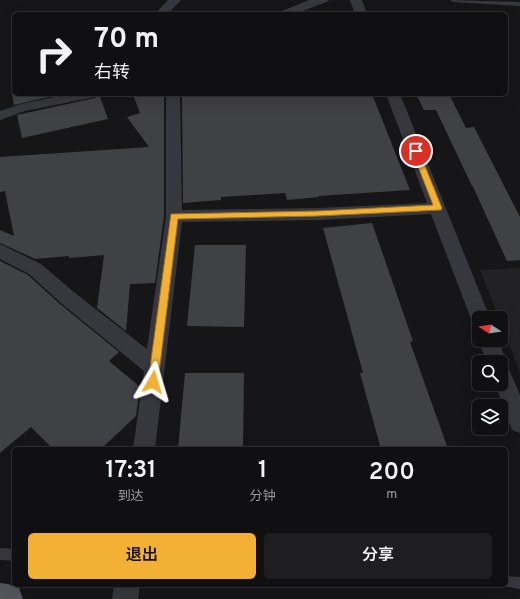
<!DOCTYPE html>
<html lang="zh">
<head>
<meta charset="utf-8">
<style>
  :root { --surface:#101012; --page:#1e1e20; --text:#f1f3f6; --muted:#9c9d9f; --line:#303032; --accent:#f2b134 }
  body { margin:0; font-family:Overpass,"Noto Sans SC",sans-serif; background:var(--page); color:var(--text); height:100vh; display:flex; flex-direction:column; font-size:15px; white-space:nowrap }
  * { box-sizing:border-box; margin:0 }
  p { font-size:13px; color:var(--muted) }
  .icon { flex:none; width:22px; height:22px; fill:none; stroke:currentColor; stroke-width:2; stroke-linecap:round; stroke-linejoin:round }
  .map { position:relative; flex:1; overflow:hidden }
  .panel { position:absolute; left:12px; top:447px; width:496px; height:140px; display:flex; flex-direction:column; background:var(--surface); border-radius:6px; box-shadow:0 4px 16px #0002,0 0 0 1px var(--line) }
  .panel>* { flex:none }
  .top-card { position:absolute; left:12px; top:12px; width:496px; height:84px; border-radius:6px; box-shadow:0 4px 16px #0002,0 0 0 1px var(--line); background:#101012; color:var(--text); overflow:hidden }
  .needle { width:26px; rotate:282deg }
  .controls { position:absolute; left:472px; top:311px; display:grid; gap:8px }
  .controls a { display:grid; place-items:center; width:36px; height:36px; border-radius:6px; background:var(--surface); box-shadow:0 4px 16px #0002,0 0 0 1px var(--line); font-size:20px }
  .pin { position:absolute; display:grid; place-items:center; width:34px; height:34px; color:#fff; margin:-17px; border:2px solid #fff; border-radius:50%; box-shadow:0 1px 4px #0007 }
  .me { position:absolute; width:44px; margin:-22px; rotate:7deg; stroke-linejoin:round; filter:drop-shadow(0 0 3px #0008) }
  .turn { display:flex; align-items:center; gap:14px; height:84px; padding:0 16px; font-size:18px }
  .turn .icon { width:52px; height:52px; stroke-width:2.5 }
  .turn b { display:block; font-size:28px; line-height:34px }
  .eta { display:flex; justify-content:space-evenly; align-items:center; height:68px; text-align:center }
  .eta b { font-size:24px; font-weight:600; line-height:28px }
  .button { display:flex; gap:8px; margin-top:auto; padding:8px 16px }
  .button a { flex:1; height:46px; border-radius:6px; background:var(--accent); color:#111; font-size:16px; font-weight:600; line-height:46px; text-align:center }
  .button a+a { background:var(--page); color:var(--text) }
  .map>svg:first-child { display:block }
  .built { fill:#222225 }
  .building { fill:#404145 }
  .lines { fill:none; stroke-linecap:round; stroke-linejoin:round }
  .service { fill:#37383d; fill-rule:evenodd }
  .minor { fill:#37383d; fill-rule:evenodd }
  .primary { fill:#53555c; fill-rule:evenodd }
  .route { fill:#f2b134; stroke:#9d7322 }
</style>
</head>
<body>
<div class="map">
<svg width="520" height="599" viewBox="0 0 520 599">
  <rect width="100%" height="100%" fill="#161618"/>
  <path class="built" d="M 520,268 L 520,373 L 501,323 L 501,318 L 499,318 L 480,270 Z"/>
  <path class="building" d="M 12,94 L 62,94 L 14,105 Z
    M 99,94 L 108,119 L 22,138 L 17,115 L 95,98 Z
    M 133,94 L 164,94 L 164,216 L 155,283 L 130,284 L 126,331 L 97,308 L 104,255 L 69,258 L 69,256 L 35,259 L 0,243 L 0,230 L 14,236 L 5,191 L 0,192 L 0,157 L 149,147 L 127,117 L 140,113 Z
    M 182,94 L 372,94 L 410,190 L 318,196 L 319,197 L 287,200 L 285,193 L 221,197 L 221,200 L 183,203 Z
    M 416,94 L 449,94 L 466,128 L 474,127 L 520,217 L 520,260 L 507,261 L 474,189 L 473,186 L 472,186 L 436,110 L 424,110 Z
    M 372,223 L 413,341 L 410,342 L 448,449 L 381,449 L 360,373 L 363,373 L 323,228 Z
    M 195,245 L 246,245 L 244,327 L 187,326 Z
    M 0,261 L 28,275 L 60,304 L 119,352 L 109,361 L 140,387 L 136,416 L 101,449 L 53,449 L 31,427 L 0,453 Z
    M 185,373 L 244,373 L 243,449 L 178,449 Z"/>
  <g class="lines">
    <path class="service" d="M 450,0 L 520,2 L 520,6 L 453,2 Z
      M 0,548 L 14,549 L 14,561 L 0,560 Z
      M 506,576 L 520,577 L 520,589 L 502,586 L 501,585 L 506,585 Z"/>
    <path class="minor" d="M 168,0 L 181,0 L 168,14 L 155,14 Z
      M 309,0 L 329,0 L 327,2 L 318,5 L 296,14 L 280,14 L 282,11 Z
      M 350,0 L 362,0 L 367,14 L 355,14 Z
      M 69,94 L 97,94 L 95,97 L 25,111 L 0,120 L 0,111 L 21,104 Z
      M 166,94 L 180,94 L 182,210 L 318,208 L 427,203 L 386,94 L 400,94 L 490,318 L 479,318 L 479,326 L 473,324 L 431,214 L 318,220 L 182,222 L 155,449 L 133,449 L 144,371 L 61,303 L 29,274 L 0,259 L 0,244 L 41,264 L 75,293 L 147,349 L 166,216 Z
      M 479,338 L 479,340 L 498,340 L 507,362 L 506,366 L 508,367 L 520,395 L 520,433 L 512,430 L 495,384 L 501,384 L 501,362 L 487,362 L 478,340 Z
      M 114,585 L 140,585 L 138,599 L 112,599 Z"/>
    <path class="primary" d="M 0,583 L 8,584 L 19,588 L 23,599 L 0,599 Z"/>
  </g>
  <path class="route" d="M 413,149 L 416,149 L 419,151 L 442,208 L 441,210 L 318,216 L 178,219 L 158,382 L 157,385 L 153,386 L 150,385 L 148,382 L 171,214 L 318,211 L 433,205 L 412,151 Z"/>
</svg>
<div class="controls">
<a><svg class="needle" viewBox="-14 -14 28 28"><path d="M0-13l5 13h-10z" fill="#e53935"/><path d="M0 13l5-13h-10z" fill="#9c9d9f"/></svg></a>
<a><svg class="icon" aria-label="search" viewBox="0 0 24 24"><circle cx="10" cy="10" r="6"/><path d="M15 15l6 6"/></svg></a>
<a><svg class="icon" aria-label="layers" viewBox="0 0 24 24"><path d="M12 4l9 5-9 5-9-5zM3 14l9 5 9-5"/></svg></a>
</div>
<div class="pin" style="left:416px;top:151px;background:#d93025"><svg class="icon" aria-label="arrive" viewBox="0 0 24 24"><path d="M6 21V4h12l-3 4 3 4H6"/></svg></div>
<svg class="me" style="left:153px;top:382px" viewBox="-20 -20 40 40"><path d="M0-17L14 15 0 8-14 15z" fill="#f2b134" stroke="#fff" stroke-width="4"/></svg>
<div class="top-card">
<div class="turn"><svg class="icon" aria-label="right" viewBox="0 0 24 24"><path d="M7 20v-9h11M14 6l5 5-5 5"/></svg><div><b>70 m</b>右转</div></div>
</div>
<section class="panel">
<div class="eta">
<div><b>17:31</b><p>到达</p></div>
<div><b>1</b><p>分钟</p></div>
<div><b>200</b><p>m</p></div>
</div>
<div class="button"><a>退出</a><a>分享</a></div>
</section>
</div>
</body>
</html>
